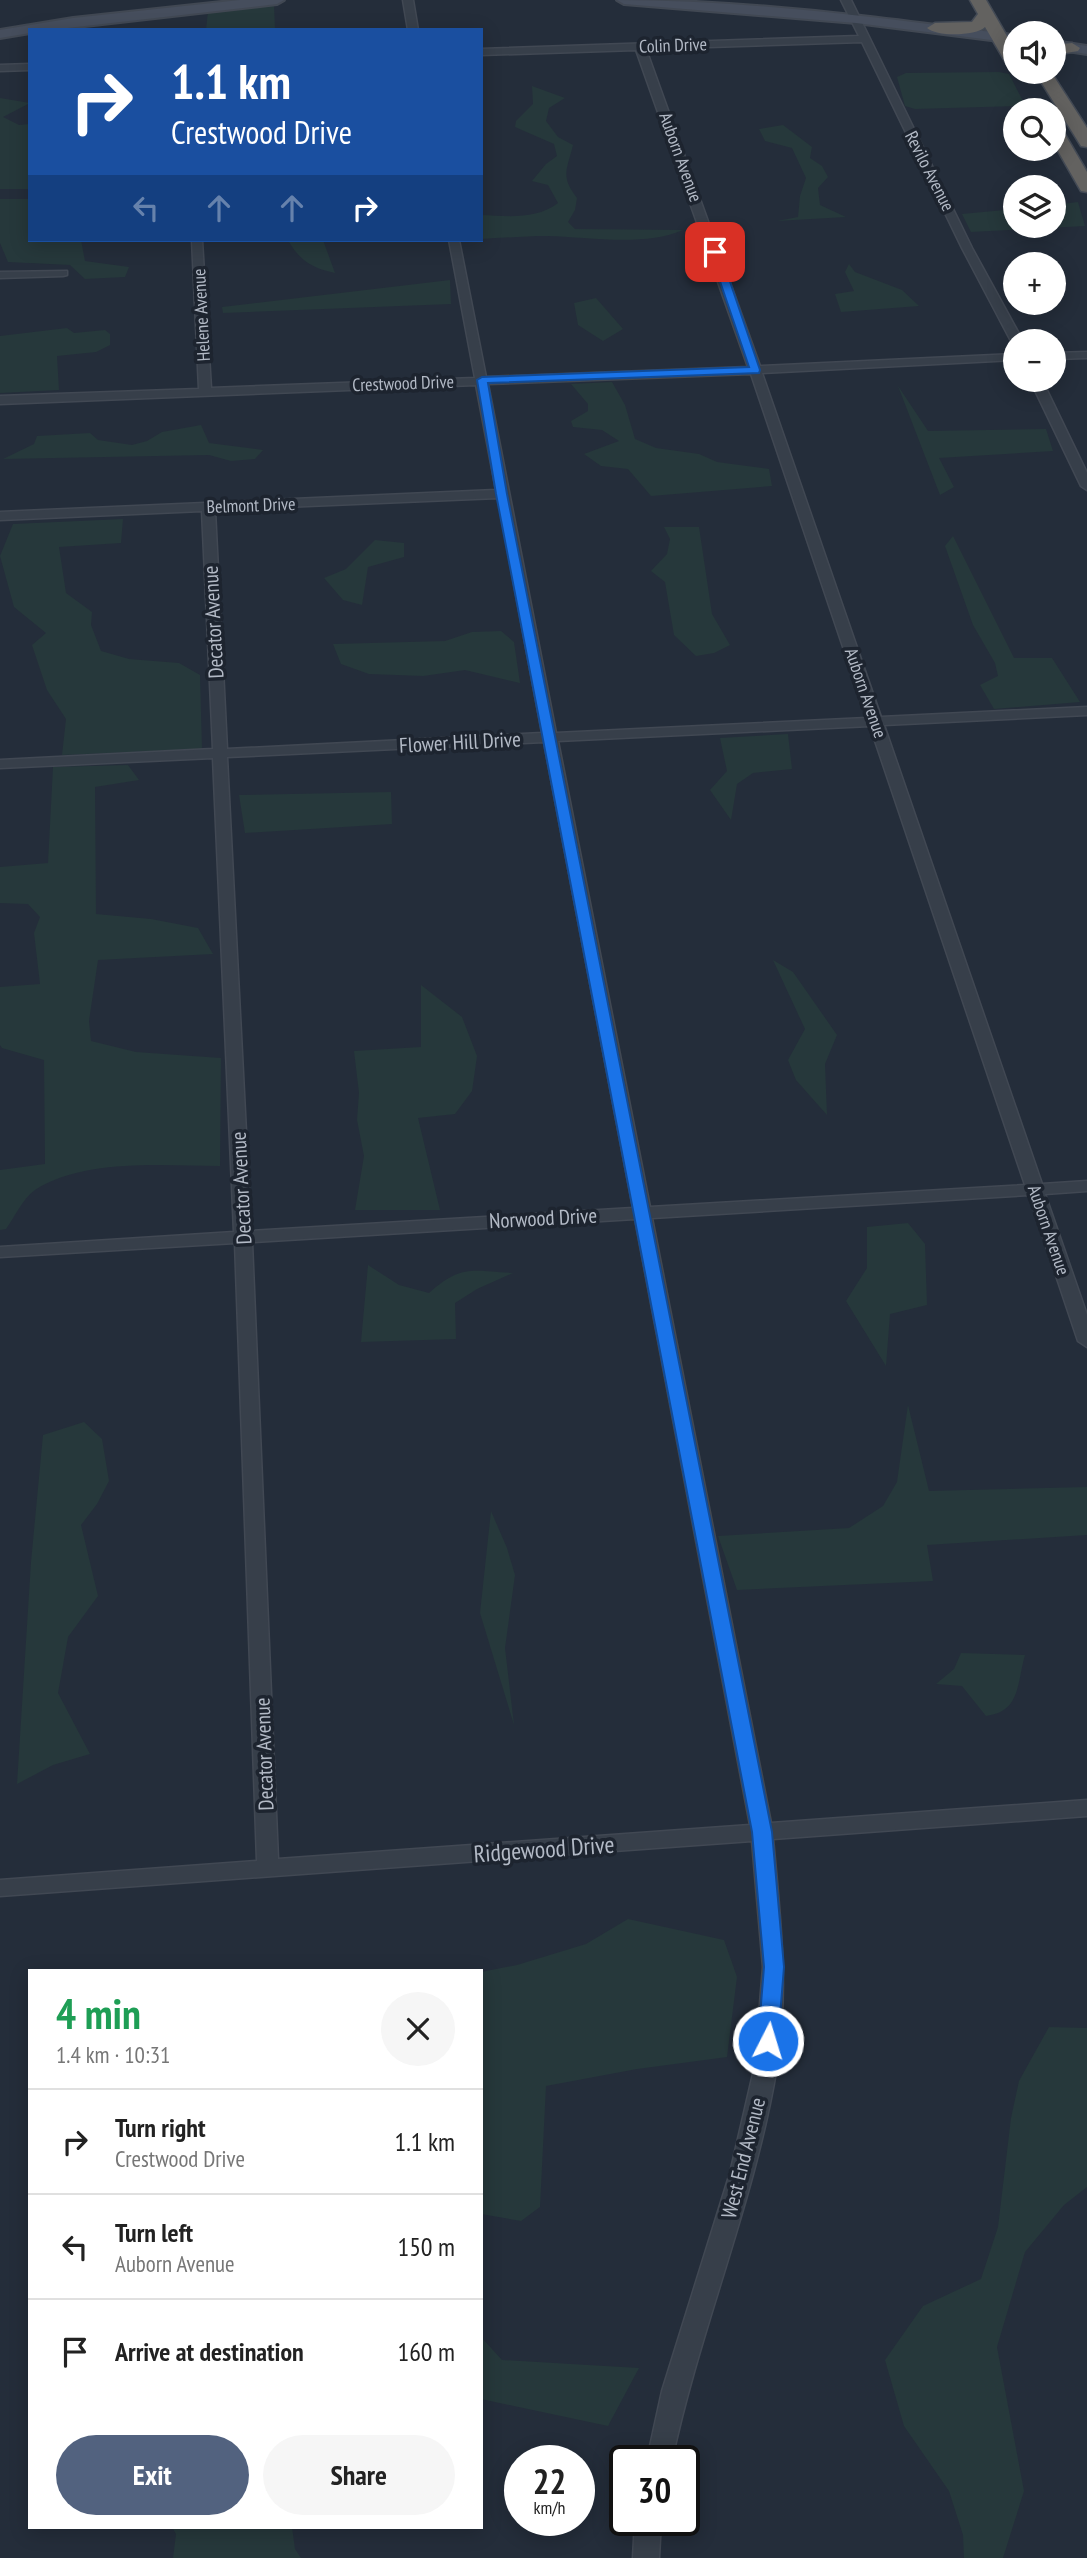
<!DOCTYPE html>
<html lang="en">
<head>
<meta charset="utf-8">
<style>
  :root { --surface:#fff; --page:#f6f6f6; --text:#222; --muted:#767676; --line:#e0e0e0; --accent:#52627f }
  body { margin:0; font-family:"PT Sans Narrow",sans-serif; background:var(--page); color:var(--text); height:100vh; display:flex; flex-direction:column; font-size:26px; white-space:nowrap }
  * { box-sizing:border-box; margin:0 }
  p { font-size:23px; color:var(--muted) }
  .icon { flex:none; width:38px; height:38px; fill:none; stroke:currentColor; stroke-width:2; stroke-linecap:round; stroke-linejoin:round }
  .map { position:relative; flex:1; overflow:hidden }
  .drawer { position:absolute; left:28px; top:1969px; width:455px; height:560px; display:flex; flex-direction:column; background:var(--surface); border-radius:0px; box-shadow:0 4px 18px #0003 }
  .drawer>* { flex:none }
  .banner { position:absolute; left:28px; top:28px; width:455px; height:214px; border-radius:0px; box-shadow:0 4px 18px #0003; background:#1a4fa0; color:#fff; overflow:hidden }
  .fabs { position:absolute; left:1003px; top:21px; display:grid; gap:14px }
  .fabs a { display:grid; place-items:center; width:63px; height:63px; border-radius:50%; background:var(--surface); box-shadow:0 4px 18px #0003; font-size:35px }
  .speed { position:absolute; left:504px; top:2445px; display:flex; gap:14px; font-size:35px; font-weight:700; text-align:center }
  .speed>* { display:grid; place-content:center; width:91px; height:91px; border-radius:50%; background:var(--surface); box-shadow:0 4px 18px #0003; line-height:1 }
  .speed small { font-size:18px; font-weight:400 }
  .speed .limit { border:4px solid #111; border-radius:10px; background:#fff; color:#111 }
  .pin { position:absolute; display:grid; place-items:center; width:60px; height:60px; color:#fff; margin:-30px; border-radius:14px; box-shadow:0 4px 10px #0006 }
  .me { position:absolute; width:77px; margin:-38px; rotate:5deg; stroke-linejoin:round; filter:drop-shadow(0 0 5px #0008) }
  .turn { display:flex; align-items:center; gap:24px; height:147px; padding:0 28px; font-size:32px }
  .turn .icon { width:91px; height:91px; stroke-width:2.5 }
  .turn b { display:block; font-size:49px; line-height:60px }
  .lanes { display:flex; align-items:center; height:66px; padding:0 28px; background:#0003; justify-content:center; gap:35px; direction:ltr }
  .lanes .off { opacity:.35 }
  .round { display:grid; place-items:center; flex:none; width:74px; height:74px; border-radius:37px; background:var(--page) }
  .head { display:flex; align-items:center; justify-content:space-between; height:119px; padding:0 28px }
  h1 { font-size:42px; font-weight:800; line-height:52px; color:#1e9e55 }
  .action { display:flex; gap:14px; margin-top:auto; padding:14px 28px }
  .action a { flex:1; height:80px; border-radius:42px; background:var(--accent); color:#fff; font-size:28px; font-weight:800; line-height:80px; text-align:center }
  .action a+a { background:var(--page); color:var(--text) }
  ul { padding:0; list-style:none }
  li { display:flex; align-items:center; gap:21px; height:105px; padding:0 28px; border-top:2px solid var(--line) }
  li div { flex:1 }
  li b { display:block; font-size:26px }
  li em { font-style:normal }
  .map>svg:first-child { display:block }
  .green { fill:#26383b }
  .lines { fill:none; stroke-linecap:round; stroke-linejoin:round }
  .minor-casing { stroke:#414853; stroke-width:3 }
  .secondary-casing { stroke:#414853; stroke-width:4 }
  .trunk-casing { stroke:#434a55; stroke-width:3 }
  .minor { fill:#373f4a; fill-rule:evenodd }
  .secondary { fill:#464e5d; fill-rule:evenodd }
  .trunk { fill:#636260; fill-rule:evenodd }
  .route { fill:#1a73e8; stroke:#114b97; stroke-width:2 }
  .labels { text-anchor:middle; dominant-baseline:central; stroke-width:7; stroke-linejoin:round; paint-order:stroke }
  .far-street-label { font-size:18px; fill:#b3bac6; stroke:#1d242f }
  .street-label { font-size:21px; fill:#b3bac6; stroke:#1d242f }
  .near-street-label { font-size:24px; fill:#b3bac6; stroke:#1d242f }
</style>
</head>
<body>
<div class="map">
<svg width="1087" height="2558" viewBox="0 0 1087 2558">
  <rect width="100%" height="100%" fill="#242d3a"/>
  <path class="green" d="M 274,5 L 275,28 L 206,30 L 208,11 Z
    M 999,72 L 1009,74 L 1024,103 L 1020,106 L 915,109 L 905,106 L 897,77 L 906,73 Z
    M 532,86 L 565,98 L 549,108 L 546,121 L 558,137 L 573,145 C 567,170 560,176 577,198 L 575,210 L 568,222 L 575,229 L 683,230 C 645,247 588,237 547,236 C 525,236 503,238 481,239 L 481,215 C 507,216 536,220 558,203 L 548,185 L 532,181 L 546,164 L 557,156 L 554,144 L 515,127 L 516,121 L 533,104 Z
    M 0,98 L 30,103 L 3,117 L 19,125 L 30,124 L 30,189 L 0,189 Z
    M 783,125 L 812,147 L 810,158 L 822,166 L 828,177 L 818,188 L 820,205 L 846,217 L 777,221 L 798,217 L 800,196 L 806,178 L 792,148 L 765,141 L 759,129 Z
    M 0,199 L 30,199 L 30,240 L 81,240 L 85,261 L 129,267 L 125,277 L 85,279 L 70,265 L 8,262 L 0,243 Z
    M 1078,202 L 1085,226 L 971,232 L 962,214 L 1015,209 L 1015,226 L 1054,226 L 1054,205 Z
    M 293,240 L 323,240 L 335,273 C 313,268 301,262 289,242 Z
    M 849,264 L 855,272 L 902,290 L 919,306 L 841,312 L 835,294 L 854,291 L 845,272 Z
    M 450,280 L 451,304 L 223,313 L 222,307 Z
    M 596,298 L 623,329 L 603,341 L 578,325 L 574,303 Z
    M 67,328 L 74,333 L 105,330 L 110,334 L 110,345 L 96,352 L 57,356 L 59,390 L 0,393 L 0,336 Z
    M 612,382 L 625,405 L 635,439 L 656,448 L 699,454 L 717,462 L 769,469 L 772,486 L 651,496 L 628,469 L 601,466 L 584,454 L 619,441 L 602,430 L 573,427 L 571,421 L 588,411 L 588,404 L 571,384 Z
    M 898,386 L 928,431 L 1046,429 L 1053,451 L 939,458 L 954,487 L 940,495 Z
    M 201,425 L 209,443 L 263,450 L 255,459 L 231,461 L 209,455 L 3,459 L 34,444 L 37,436 L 90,433 L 98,440 L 132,445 L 147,441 L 162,432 Z
    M 123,519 L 121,543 L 59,547 L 66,593 L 92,612 L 91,625 L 101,651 L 129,659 L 179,663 L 200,675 L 202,749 L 62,755 L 66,719 L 47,690 L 32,645 L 46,633 L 14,607 L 0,556 L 13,524 Z
    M 664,527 L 699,527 L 712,614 L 730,645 L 714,653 L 696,656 L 674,635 L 665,582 L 651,571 L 667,554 L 670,539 Z
    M 953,536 L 1014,658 L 1052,658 L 1080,702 L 994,709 L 980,685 L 998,676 L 995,663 L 973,625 L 945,546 Z
    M 375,540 L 404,543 L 404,557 L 368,567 L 362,605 L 343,600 L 324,578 L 346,569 Z
    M 501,631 L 514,642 L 520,683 L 465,670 L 423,676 L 369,674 L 341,664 L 333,644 L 445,641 L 472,632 Z
    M 788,734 L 792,769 L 753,773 L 737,784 L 731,820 L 710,790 L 727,771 L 720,738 Z
    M 128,765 L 139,780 L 95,787 L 96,914 L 151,919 L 198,928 L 213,954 L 98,960 L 89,1021 L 91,1041 L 136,1052 L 221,1058 L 220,1166 C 163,1166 85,1158 35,1190 C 23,1198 14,1218 6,1229 L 0,1230 L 0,1170 L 45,1164 L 44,1060 L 2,1048 L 0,1045 L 0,987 L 40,984 L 34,933 L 40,917 L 28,904 L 0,903 L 0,867 L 48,863 L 53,767 Z
    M 391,792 L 392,824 L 245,833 L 239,795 Z
    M 773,960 L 793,972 L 837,1035 L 825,1064 L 827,1115 L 796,1080 L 788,1060 L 805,1029 Z
    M 421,985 L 462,1017 L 477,1056 L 472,1091 L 455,1114 L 418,1118 L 440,1210 L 355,1210 L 364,1156 L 357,1120 L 359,1093 L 354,1051 L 421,1047 Z
    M 908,1223 L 925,1244 L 927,1305 L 890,1314 L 886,1366 L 846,1301 L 867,1268 L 867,1227 Z
    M 368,1265 L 399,1285 L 429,1293 C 462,1264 471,1271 513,1273 L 477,1289 L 455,1303 L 456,1339 L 361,1342 Z
    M 908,1405 L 929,1491 L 1087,1487 L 1087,1535 L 927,1545 L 933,1581 L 737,1590 L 718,1536 L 849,1528 L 883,1506 L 897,1482 Z
    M 84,1422 L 102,1439 L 109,1481 L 97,1504 L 81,1525 L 98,1596 L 68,1637 L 58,1693 L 90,1754 L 53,1765 L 17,1784 L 31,1562 L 43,1435 Z
    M 491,1511 L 507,1548 L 515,1575 L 505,1648 L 514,1725 L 480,1613 Z
    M 961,1653 L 1025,1655 C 1017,1682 1021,1712 986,1716 L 962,1686 L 936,1684 L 954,1669 Z
    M 628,1919 L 724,1940 L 737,1977 L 727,2057 L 637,2069 L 546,2086 L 540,2207 L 521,2221 L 481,2214 L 481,1972 L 517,1965 L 586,1944 Z
    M 1049,2027 L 1087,2028 L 1087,2187 L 1064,2205 L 1025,2252 L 997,2347 L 1024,2491 L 1003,2558 L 964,2558 L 963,2535 L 949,2491 L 904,2426 L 885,2360 L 923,2306 L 981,2279 L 998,2227 L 1011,2118 L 1019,2081 Z
    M 481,2337 L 502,2360 L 639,2368 L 608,2426 L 481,2399 Z
    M 172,2527 L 292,2527 L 295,2549 L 301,2558 L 173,2558 L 176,2534 Z"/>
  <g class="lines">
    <g class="minor-casing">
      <path id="minor" d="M 403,0 L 413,0 L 418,30 L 408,30 Z
        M 841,0 L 851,0 L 972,248 L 1023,341 L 1015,341 L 1015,344 L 1011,341 L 962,248 L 862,42 L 646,49 L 760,366 L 1015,354 L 1015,360 L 762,373 L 881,717 L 1087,707 L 1087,715 L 884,725 L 1042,1184 L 1087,1181 L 1087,1191 L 1045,1194 L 1087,1315 L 1087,1347 L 1078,1341 L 1029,1195 L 652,1218 L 771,1823 L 1087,1800 L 1087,1816 L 773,1839 C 780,1915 789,1990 777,2066 C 755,2201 700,2327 672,2460 L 647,2460 L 662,2391 L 730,2173 L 755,2065 L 763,1967 L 752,1841 L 0,1896 L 0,1880 L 257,1861 L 235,1243 L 0,1257 L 0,1247 L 234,1232 L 213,758 L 0,768 L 0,760 L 213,749 L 202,511 L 0,520 L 0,512 L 496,490 L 476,385 L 0,404 L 0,396 L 199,389 L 192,240 L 202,240 L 211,388 L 475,378 L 449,240 L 459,240 L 486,377 L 748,367 L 636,50 L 481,55 L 481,49 L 859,36 ZM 751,374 L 867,718 L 556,733 L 488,384 ZM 498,498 L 542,733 L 227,749 L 215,510 ZM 870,726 L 1025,1185 L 650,1207 L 558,741 ZM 544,742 L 633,1208 L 251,1231 L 227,757 ZM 635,1219 L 750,1825 L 278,1859 L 252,1242 Z
        M 30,64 L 30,70 L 0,71 L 0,65 Z
        M 67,271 L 67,275 L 63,276 L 0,278 L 0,272 Z
        M 1087,352 L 1087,358 L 1054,359 L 1054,353 Z
        M 1030,380 L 1042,380 L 1087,473 L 1087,490 L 1081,486 Z
        M 635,2520 L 661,2520 L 659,2558 L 633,2558 Z"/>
    </g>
    <g class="secondary-casing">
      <path id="secondary" d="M 240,0 L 284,0 L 277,4 L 50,30 L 30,30 L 30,33 L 0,38 L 0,30 L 73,18 Z
        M 617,0 C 750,0 883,18 1015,35 L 1015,43 L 856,23 L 624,4 Z
        M 1054,41 L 1087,46 L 1087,54 L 1054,49 Z"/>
    </g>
    <g class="trunk-casing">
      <path id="trunk" d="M 970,0 L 986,0 L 1015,50 L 1015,69 L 1009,68 L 985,27 C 976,36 937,37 927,28 L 935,23 L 972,22 L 978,14 Z
        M 1072,43 L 1080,48 L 1078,51 L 1054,55 L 1054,45 Z
        M 1035,72 L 1051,72 L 1087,128 L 1087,147 L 1081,146 Z
        M 1054,125 L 1060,126 L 1087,172 L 1087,192 L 1081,191 L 1054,144 Z"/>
    </g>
    <use href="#minor" class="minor"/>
    <use href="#secondary" class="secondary"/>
    <use href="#trunk" class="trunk"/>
  </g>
  <path class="route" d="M 715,249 L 720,252 L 760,370 L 759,373 L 488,383 L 507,494 L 772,1832 L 784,1967 L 778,2041 L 775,2047 L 768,2049 L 761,2047 L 758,2041 L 764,1967 L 752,1832 L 496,494 L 477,380 L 482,377 L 749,367 L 710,252 Z"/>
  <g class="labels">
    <g class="far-street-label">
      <text transform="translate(673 45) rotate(-2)">Colin Drive</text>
      <text transform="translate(681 157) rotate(70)">Auborn Avenue</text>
      <text transform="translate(930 171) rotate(63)">Revilo Avenue</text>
      <text transform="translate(201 315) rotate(-93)">Helene Avenue</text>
      <text transform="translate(403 383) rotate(-2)">Crestwood Drive</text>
      <text transform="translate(251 505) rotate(-2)">Belmont Drive</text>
      <text transform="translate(866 693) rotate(71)">Auborn Avenue</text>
      <text transform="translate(1049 1230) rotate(71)">Auborn Avenue</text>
    </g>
    <g class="street-label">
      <text transform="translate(213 622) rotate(-93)">Decator Avenue</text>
      <text transform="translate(460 742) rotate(-3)">Flower Hill Drive</text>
      <text transform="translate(241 1188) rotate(-93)">Decator Avenue</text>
      <text transform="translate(543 1218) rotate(-3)">Norwood Drive</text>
      <text transform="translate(264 1754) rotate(-92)">Decator Avenue</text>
      <text transform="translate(743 2158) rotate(-76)">West End Avenue</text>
    </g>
    <g class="near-street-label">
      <text transform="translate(544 1849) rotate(-4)">Ridgewood Drive</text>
    </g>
  </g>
</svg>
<div class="fabs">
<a><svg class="icon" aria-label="sound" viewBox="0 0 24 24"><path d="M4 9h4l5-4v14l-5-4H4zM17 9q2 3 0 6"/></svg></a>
<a><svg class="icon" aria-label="search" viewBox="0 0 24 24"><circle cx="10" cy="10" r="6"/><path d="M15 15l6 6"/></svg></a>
<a><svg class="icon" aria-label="layers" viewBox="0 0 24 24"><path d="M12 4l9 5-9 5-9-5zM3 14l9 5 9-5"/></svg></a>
<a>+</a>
<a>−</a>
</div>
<div class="speed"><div>22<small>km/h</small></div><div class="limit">30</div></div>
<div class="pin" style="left:715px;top:252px;background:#d93025"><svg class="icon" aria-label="arrive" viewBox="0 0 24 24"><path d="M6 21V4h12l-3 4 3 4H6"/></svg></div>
<svg class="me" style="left:768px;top:2041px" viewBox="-20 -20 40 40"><circle r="17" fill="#1a73e8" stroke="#fff" stroke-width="3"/><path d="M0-11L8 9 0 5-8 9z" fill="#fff"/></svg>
<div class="banner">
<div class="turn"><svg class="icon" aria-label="right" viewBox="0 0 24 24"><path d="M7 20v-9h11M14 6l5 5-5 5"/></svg><div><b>1.1 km</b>Crestwood Drive</div></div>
<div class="lanes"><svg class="icon off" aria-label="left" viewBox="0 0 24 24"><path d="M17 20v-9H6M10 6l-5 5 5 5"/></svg><svg class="icon off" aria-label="ahead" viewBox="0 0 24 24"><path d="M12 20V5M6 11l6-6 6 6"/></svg><svg class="icon off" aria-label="ahead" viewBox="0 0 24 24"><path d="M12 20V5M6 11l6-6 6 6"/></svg><svg class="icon" aria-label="right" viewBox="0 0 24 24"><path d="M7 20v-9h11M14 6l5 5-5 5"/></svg></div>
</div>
<section class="drawer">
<div class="head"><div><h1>4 min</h1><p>1.4 km · 10:31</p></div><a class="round"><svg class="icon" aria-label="close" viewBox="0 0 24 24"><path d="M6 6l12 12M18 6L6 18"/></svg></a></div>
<ul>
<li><svg class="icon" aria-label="right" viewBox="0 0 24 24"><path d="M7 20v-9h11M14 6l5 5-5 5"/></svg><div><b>Turn right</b><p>Crestwood Drive</p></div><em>1.1 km</em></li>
<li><svg class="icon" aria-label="left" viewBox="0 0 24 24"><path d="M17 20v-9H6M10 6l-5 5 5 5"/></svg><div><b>Turn left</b><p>Auborn Avenue</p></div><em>150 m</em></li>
<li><svg class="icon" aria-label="arrive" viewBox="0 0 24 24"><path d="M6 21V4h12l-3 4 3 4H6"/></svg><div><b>Arrive at destination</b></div><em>160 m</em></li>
</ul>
<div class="action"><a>Exit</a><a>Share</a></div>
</section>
</div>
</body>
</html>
